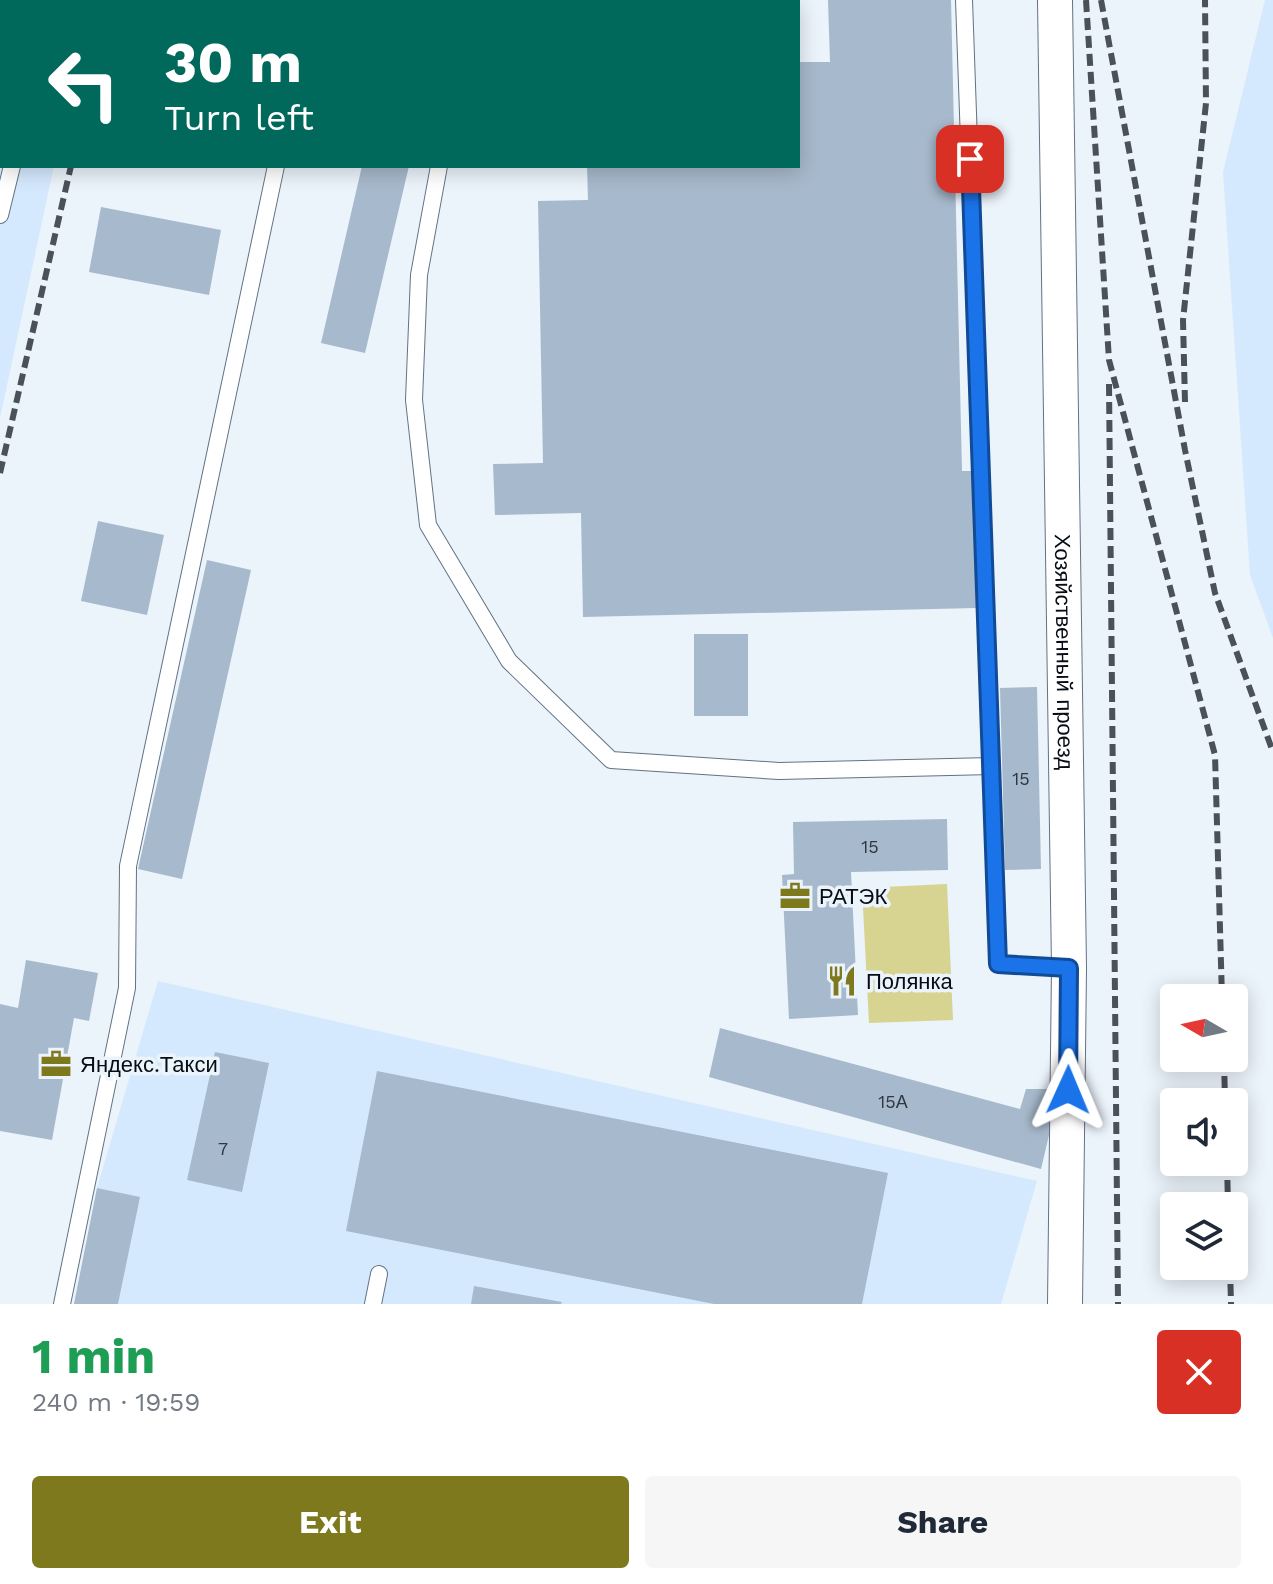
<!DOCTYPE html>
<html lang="en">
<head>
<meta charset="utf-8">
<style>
  :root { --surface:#fff; --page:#f6f6f7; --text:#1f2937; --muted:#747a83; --accent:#7f791e }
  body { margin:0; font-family:"Work Sans",sans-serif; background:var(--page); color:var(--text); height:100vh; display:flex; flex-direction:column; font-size:30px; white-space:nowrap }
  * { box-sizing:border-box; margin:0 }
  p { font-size:26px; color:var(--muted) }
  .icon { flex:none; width:44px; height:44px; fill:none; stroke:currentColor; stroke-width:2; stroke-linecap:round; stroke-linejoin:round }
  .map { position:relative; height:1304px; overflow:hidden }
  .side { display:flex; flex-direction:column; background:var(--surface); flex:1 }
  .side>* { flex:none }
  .banner { position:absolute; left:0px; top:0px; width:800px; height:168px; box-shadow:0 4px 20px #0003; background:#00695c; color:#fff; overflow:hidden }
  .needle { width:52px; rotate:279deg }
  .fabs { position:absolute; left:1160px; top:984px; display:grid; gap:16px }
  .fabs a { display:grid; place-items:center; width:88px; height:88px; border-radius:8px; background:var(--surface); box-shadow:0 4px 20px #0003; font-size:40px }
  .pin { position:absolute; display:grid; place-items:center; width:68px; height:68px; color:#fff; margin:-34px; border-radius:16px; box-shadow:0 4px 12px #0006 }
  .me { position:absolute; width:88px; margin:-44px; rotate:1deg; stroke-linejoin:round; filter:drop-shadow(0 0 6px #0008) }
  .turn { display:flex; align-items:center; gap:28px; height:168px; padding:0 32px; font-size:36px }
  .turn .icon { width:104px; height:104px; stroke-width:2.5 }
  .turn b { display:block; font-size:56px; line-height:68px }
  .round { display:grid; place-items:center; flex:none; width:84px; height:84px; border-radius:8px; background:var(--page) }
  .head { display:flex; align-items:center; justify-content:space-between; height:136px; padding:0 32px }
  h1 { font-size:48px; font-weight:700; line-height:60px; color:#1e9e55 }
  .primary-button { display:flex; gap:16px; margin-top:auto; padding:16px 32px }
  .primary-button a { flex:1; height:92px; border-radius:8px; background:var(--accent); color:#fff; font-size:32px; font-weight:700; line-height:92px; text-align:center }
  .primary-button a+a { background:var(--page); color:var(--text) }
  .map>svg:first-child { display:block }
  .built { fill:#d5e9fe }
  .green { fill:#d7d390 }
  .building { fill:#a7b9cc }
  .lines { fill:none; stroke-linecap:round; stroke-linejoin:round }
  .lane-casing { stroke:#627284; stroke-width:18 }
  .street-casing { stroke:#627284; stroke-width:36 }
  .lane { stroke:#fff; stroke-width:16 }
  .street { stroke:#fff; stroke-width:34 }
  .rail { stroke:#4b5158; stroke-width:6; stroke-dasharray:12 6; stroke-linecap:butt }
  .route-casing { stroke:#114b97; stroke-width:20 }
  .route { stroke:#1a73e8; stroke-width:14 }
  .labels { text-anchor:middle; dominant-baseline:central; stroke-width:7; stroke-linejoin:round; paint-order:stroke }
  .number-label { font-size:18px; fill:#2f3842 }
  .street-label { font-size:22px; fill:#070d14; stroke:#ebf3fb }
  .poi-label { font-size:22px; fill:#070d14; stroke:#ebf3fb; text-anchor:start }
</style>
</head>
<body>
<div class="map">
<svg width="1273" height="1304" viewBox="0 0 1273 1304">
  <rect width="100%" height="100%" fill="#ebf3fb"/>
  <path class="built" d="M 0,0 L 90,0 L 2,2 L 2,166 L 54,166 L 0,418 Z
    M 1265,0 L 1273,0 L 1273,638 L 1250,575 L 1223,172 Z
    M 158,981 L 1037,1181 L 1001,1304 L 74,1304 L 97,1188 Z"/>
  <path class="green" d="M 947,884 L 953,1020 L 869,1023 L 862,888 Z"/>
  <path class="building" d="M 828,0 L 951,0 L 962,471 L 973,471 L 976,608 L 583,617 L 581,513 L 495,515 L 493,464 L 543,463 L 538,201 L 588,200 L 587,166 L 798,166 L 798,62 L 830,62 Z
    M 362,166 L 409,166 L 365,353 L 321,343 Z
    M 101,207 L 221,230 L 209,295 L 89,272 Z
    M 98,521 L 164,535 L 147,615 L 81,601 Z
    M 207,560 L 251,570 L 182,879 L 138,869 Z
    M 694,634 L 748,634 L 748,716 L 694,716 Z
    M 1037,687 L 1041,869 L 1005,870 L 1000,688 Z
    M 947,819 L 948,870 L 851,872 L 858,1015 L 789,1019 L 782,875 L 794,874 L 793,822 Z
    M 26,960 L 98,973 L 89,1021 L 74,1018 L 52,1140 L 0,1131 L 0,1004 L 18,1008 Z
    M 720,1028 L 1020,1109 L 1026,1089 L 1046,1089 L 1059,1093 L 1041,1169 L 709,1077 Z
    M 215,1052 L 269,1063 L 242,1192 L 187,1180 Z
    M 377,1071 L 888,1173 L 862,1304 L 714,1304 L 346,1231 Z
    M 97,1188 L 140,1197 L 118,1304 L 74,1304 Z
    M 474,1286 L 562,1302 L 561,1304 L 471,1304 Z"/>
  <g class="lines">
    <g class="lane-casing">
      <path id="lane" d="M 964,0 L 998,964 L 1069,968
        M 51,2 L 52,0
        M 470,2 L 470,0
        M 439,166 L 419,275 L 414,400 L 428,525 L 509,661 L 611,760 L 779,771 L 992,766
        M 0,215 L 12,166
        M 62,1304 L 127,988 L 128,866 L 276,166
        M 373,1304 L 379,1274"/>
    </g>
    <g class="street-casing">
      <g id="street">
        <path id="s1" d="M 1055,0 L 1069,968 L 1065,1304"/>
      </g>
    </g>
    <use href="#lane" class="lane"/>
    <use href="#street" class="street"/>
    <path class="rail" d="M 1086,0 L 1109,360 L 1215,755 L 1222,998
      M 1101,0 L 1185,450 L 1215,593 L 1273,752
      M 108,2 L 109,0
      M 1109,384 L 1118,1304
      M 1185,402 L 1183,320 L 1206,103 L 1205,0
      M 0,473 L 71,166
      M 1224,1058 L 1225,1102
      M 1227,1162 L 1228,1206
      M 1230,1266 L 1231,1304"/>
  </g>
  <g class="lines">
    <g class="route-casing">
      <path id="route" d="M 970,159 L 998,964 L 1069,968 L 1068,1090"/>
    </g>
    <use href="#route" class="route"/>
  </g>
  <defs>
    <g id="office-bare" transform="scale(2.4)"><path d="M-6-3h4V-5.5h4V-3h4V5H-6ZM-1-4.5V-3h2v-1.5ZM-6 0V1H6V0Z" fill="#7f791e" stroke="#ebf3fb" stroke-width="2.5" paint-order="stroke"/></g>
    <g id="restaurant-bare" transform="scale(2.4)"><path d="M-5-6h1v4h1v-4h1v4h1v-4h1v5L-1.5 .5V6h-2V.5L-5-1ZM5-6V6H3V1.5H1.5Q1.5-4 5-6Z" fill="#7f791e" stroke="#ebf3fb" stroke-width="2.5" paint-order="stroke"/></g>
  </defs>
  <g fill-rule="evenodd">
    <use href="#office-bare" x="795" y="896"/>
    <use href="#restaurant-bare" x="842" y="981"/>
    <use href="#office-bare" x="56" y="1064"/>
  </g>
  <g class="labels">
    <g class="number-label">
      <text x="1021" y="778">15</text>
      <text x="870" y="846">15</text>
      <text x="893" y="1101">15А</text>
      <text x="223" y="1148">7</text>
    </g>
    <g class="street-label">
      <text stroke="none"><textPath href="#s1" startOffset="652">Хозяйственный проезд</textPath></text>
    </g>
    <g class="poi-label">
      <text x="819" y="896">РАТЭК</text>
      <text x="866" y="981">Полянка</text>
      <text x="80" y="1064">Яндекс.Такси</text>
    </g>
  </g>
</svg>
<div class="fabs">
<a><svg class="needle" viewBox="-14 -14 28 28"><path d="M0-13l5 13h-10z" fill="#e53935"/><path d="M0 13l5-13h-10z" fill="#747a83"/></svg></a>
<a><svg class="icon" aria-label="sound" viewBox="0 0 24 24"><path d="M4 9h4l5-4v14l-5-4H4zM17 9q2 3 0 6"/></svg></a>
<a><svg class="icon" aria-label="layers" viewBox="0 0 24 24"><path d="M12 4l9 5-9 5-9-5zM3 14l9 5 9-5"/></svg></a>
</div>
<div class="pin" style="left:970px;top:159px;background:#d93025"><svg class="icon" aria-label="arrive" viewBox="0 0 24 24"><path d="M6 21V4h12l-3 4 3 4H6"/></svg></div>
<svg class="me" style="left:1068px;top:1090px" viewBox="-20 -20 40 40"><path d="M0-17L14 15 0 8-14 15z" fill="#1a73e8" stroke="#fff" stroke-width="4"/></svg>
<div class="banner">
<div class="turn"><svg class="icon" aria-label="left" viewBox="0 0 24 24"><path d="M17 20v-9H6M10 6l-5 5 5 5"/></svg><div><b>30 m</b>Turn left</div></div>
</div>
</div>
<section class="side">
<div class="head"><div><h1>1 min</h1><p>240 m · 19:59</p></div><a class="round" style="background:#d93025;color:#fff"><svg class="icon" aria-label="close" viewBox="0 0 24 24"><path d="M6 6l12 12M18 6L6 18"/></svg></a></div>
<div class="primary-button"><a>Exit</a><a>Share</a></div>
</section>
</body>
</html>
